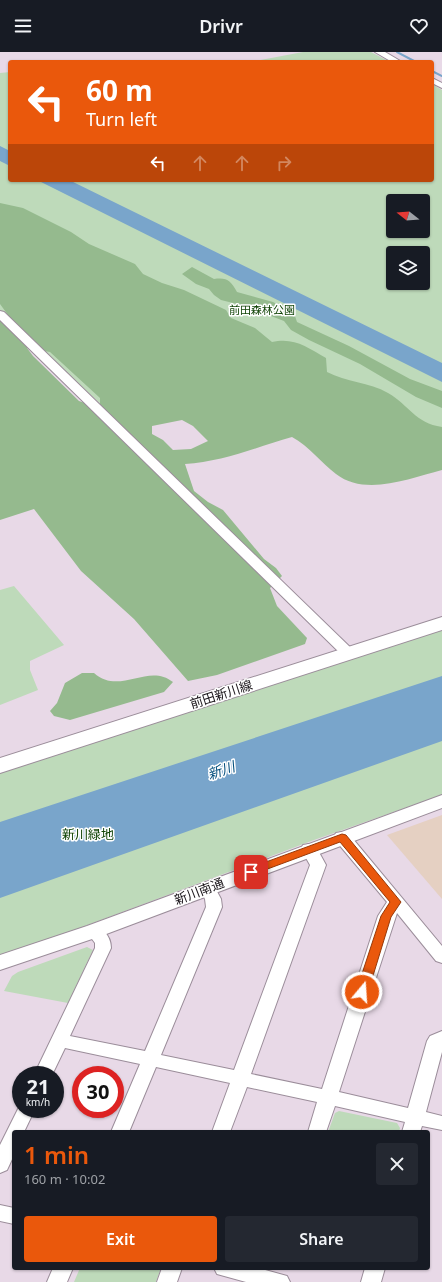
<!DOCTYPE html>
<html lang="en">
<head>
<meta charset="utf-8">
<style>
  :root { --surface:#171b24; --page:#242831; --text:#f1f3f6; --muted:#9ea1a6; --accent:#ea580c }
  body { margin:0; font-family:"Noto Sans","Noto Sans JP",sans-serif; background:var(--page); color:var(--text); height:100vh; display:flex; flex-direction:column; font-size:15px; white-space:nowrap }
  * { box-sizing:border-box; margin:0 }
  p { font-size:13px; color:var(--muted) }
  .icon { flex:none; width:22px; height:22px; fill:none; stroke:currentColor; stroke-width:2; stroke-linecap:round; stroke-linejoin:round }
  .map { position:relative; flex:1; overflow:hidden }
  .panel { position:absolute; left:12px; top:1078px; width:418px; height:140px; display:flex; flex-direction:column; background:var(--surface); border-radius:4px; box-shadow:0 1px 3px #0004 }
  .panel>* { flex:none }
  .top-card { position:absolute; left:8px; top:8px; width:426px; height:122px; border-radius:4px; box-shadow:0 1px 3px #0004; background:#ea580c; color:#fff; overflow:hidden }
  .needle { width:26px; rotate:287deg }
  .controls { position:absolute; left:386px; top:142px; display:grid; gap:8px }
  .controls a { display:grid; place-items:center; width:44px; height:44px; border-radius:4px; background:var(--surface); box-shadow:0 1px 3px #0004; font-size:20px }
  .speed { position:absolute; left:12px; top:1014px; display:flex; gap:8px; font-size:20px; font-weight:700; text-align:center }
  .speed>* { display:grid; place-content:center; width:52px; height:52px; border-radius:50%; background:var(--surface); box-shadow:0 1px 3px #0004; line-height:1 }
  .speed small { font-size:10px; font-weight:400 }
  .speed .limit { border:6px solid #d22; background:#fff; color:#111 }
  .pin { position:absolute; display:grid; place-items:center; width:34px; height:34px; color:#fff; margin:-17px; border-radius:8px; box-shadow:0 2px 6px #0006 }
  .me { position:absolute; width:44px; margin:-22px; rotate:18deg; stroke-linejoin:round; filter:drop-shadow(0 0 3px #0008) }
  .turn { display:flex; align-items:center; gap:14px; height:84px; padding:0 12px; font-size:18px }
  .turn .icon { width:52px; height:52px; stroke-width:2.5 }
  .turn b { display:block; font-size:28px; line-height:34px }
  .lanes { display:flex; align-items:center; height:38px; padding:0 12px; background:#0003; justify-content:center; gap:20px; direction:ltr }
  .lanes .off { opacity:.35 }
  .round { display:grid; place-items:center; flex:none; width:42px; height:42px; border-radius:4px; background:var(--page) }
  .overview { display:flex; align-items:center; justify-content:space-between; height:68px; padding:0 12px }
  h1 { font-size:24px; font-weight:600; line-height:30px; color:var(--accent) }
  .cta { display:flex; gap:8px; margin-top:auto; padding:8px 12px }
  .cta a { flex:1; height:46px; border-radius:4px; background:var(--accent); color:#fff; font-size:16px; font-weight:600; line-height:46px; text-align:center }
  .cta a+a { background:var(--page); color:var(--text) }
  header { display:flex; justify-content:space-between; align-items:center; height:52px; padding:0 12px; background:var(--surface); font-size:18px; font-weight:600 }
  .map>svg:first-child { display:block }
  .education { fill:#e5d0c2 }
  .green { fill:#bedaba; fill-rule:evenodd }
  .forest { fill:#95ba8e; fill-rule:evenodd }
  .water { fill:#79a5cb }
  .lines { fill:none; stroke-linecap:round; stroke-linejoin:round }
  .stream { stroke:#79a5cb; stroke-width:2 }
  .minor-casing { stroke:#9b8d9a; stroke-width:2 }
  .tertiary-casing { stroke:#9b8d9a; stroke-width:2 }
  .primary-casing { stroke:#9b8d9a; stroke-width:2 }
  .minor { fill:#fff; fill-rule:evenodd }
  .tertiary { fill:#fff; fill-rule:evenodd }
  .primary { fill:#fff; fill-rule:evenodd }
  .route { fill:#ea580c; stroke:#983908 }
  .labels { text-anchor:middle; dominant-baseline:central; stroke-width:3; stroke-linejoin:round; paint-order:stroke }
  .far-park-label { font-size:11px; fill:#114407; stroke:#fff }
  .street-label { font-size:13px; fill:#171217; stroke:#fff }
  .park-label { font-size:13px; fill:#114407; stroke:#fff }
  .water-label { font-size:14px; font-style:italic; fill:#004d7c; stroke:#fff }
</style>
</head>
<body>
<header><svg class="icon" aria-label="menu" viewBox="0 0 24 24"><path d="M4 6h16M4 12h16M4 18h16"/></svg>Drivr<svg class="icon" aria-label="heart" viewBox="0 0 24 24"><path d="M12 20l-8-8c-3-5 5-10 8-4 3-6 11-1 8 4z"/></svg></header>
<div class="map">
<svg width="442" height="1230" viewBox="0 0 442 1230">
  <rect width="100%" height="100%" fill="#e8d9e7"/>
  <path class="education" d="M 442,763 L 442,847 L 387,783 Z"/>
  <path class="green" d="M 303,0 L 371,0 L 390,10 L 250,10 Z
    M 10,20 L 10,128 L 432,128 L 432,32 L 442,38 L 442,408 L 183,358 L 125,374 L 0,261 L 0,21 ZM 393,149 L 423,149 L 423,179 L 393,179 ZM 393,201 L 423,201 L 423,231 L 393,231 Z
    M 14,534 L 64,593 L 30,609 L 30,618 L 38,638 L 0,653 L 0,538 Z
    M 442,578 L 442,743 L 314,788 L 0,906 L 0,720 Z
    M 87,895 L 93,898 L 68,951 L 4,939 L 12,924 L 18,920 Z
    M 339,1059 L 397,1071 L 400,1076 L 399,1080 L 328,1080 L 335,1061 Z
    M 80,1216 L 161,1216 L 156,1230 L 74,1230 Z"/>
  <path class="forest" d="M 0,151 L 23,156 L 71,180 L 89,192 L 135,212 L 143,222 L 162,231 L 184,238 L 226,258 L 231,266 L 255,276 L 272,290 C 294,285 307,295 326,306 L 327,320 C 346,330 369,330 388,341 C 409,353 415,371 442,375 L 442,418 C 410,426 366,445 336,422 C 321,411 309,394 292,385 C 257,395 222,410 185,412 L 194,439 L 208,450 L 223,458 L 264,507 L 276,516 L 282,524 L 270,536 L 277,554 L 307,586 L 305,592 L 217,623 L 188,629 L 134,567 L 81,519 L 34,457 L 0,468 L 0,268 L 2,269 L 8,263 L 0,252 ZM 27,296 L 50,300 L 100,346 L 100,356 L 79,349 L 33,304 ZM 182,368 L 193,374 L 208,389 L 191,397 L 173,398 L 163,388 L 152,382 L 152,374 Z
    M 192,215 L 214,227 C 227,225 231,229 237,240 L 273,250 L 294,261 L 297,270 L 349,294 L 410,327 L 442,339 L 442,356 L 416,345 L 360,312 L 309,288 L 291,278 L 284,269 L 245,254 L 221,248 L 214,243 L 209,237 L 196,232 L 182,222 Z
    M 82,621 L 94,621 C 120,644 148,610 173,630 L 164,640 L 70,668 L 54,664 L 50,659 L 57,651 L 65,631 Z"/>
  <path class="water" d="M 0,94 L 10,99 L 10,114 L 0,109 Z
    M 37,128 L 69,128 L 442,311 L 442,330 Z
    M 442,624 L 442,689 L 0,846 L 0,770 Z"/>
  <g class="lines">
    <path class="stream" d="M 397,0 L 416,10
      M 432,19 L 442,24"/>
    <g class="minor-casing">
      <path id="minor" d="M 375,0 L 385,0 L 402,10 L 392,10 Z
        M 432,26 L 442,31 L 442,36 L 432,31 Z
        M 0,259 L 4,260 L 353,598 L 355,601 L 353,604 L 343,604 L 0,268 Z
        M 342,780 L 348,781 L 442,894 L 442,911 L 436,909 L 397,861 L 339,1040 L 408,1056 L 427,989 L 430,984 L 442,979 L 442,1000 L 426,1060 L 442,1064 L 442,1078 L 422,1074 L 420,1080 L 402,1080 L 405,1070 L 335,1054 L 326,1080 L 308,1080 L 317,1050 L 247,1035 L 230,1080 L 212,1080 L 230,1031 L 156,1015 L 129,1080 L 111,1080 L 140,1012 L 65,996 L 52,1023 L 34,1023 L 95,896 L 95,891 L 86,879 L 88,875 C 101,871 111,884 111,896 L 70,984 L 145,999 L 206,855 L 205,847 L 199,836 L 201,832 L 207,830 L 213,832 L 221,847 L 222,855 L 161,1003 L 234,1018 L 310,813 L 301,797 L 303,793 L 309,792 L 315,793 L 326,813 L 251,1022 L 322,1037 L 378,864 L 387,850 L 336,789 L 334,785 L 336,781 Z
        M 21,1051 L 21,1057 L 35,1057 L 24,1080 L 14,1080 L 14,1103 L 7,1118 L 0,1121 L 0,1093 Z
        M 0,1153 L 14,1156 L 14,1172 L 0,1169 Z
        M 53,1216 L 73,1216 L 67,1230 L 47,1230 Z
        M 162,1216 L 182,1216 L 177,1230 L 157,1230 Z
        M 214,1216 L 258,1216 L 287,1224 L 290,1230 L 246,1230 L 217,1222 Z
        M 365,1216 L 385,1216 L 381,1230 L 361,1230 Z"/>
    </g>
    <g class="tertiary-casing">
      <path id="tertiary" d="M 442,743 L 442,756 L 101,884 L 0,918 L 0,903 L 87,874 Z"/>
    </g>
    <g class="primary-casing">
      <path id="primary" d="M 442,565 L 442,578 L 0,721 L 0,706 Z"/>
    </g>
    <use href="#minor" class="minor"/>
    <use href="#tertiary" class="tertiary"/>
    <use href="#primary" class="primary"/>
  </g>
  <path class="route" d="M 342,782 L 346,783 L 401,850 L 391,865 L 368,940 L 362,944 L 356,940 L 381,864 L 390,850 L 340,790 L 254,822 L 251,823 L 245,820 L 247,817 Z"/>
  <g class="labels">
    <g class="far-park-label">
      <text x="262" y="257">前田森林公園</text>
    </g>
    <g class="street-label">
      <text transform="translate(221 642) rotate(-18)">前田新川線</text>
      <text transform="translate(199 839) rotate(-21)">新川南通</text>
    </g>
    <g class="park-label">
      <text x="88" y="782">新川緑地</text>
    </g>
    <g class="water-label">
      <text transform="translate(221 718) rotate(-19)">新川</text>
    </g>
  </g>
</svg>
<div class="controls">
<a><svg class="needle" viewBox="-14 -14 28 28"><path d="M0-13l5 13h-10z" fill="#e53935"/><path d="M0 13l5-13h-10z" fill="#9ea1a6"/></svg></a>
<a><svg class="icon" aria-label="layers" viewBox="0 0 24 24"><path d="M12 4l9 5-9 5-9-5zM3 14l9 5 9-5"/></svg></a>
</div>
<div class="speed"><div>21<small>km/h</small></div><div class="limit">30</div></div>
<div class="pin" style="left:251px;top:820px;background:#d93025"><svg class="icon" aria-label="arrive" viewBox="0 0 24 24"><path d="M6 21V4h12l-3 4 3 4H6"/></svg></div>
<svg class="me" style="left:362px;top:940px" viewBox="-20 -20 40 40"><circle r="17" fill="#ea580c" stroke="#fff" stroke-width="3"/><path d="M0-11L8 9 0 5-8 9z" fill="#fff"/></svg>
<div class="top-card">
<div class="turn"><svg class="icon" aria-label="left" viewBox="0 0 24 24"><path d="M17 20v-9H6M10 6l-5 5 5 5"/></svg><div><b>60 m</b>Turn left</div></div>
<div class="lanes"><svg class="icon" aria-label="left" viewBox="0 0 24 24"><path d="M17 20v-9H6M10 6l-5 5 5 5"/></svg><svg class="icon off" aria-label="ahead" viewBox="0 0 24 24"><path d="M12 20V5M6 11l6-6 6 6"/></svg><svg class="icon off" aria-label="ahead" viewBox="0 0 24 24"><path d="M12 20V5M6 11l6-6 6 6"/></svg><svg class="icon off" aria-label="right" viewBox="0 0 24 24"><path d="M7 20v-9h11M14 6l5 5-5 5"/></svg></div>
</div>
<section class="panel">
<div class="overview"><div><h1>1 min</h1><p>160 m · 10:02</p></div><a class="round"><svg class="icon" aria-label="close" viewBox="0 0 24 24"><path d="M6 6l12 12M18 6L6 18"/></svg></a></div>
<div class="cta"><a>Exit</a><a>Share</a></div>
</section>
</div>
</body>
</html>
